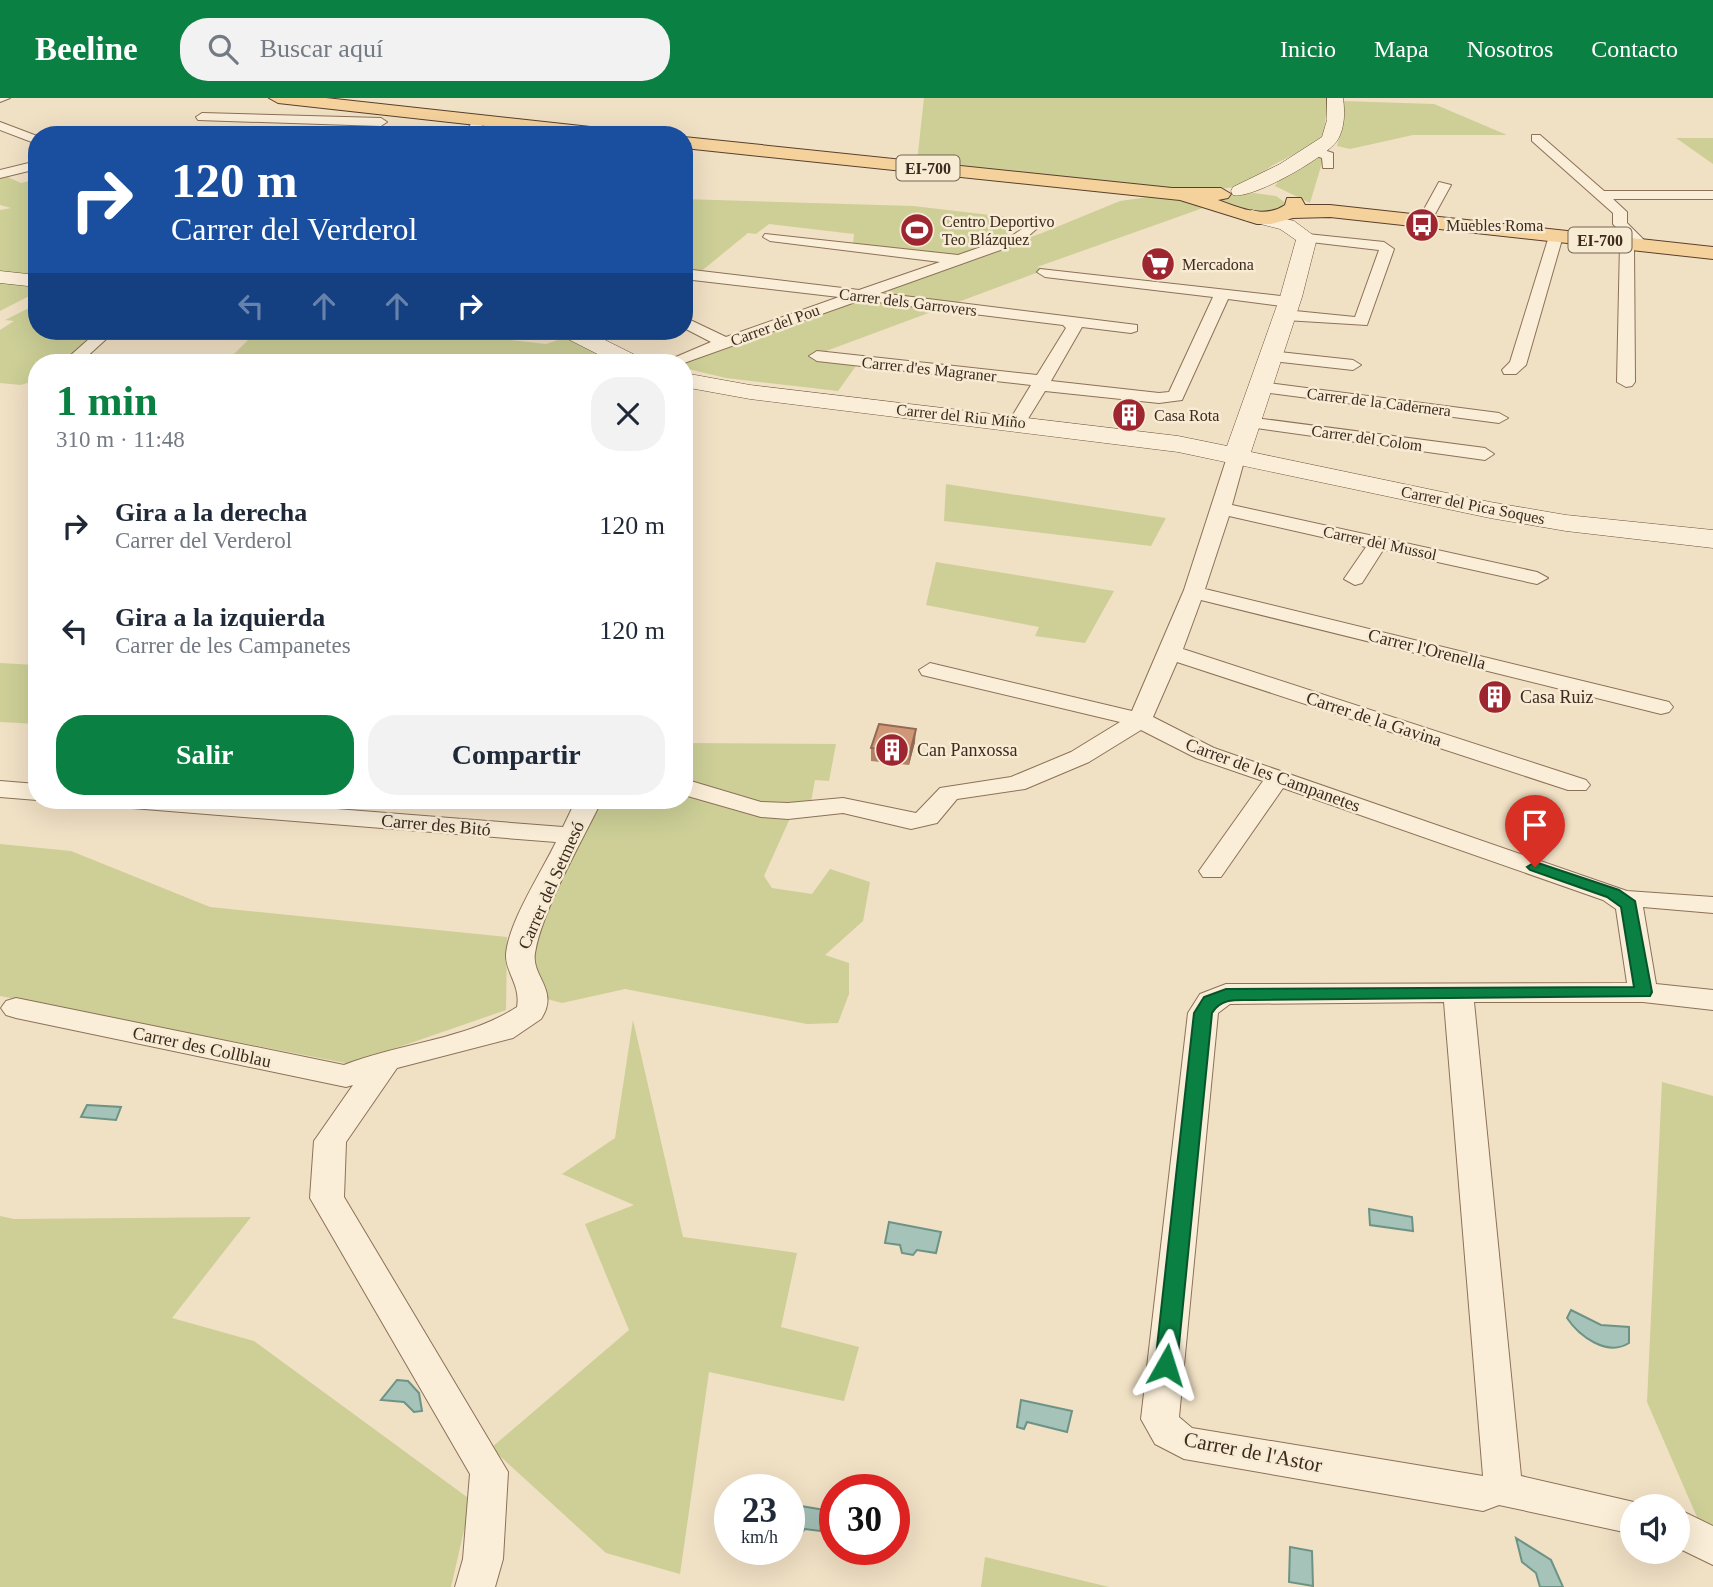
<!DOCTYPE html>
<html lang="es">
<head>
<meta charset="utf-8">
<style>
  :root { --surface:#fff; --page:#f2f2f3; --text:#1f2937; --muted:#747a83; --accent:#0b8043 }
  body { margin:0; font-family:Georgia,serif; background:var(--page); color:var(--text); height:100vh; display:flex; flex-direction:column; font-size:26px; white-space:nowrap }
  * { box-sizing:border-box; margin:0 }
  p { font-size:23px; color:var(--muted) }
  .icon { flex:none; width:38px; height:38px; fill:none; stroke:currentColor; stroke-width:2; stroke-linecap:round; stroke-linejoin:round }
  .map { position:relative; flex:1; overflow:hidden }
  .panel { position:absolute; left:28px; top:256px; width:665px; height:455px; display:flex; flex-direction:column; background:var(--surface); border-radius:28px; box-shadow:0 7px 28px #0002 }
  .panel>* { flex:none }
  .guide { position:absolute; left:28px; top:28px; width:665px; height:214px; border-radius:28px; box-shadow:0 7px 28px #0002; background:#1a4fa0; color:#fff; overflow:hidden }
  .tools { position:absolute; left:1620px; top:1396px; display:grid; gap:14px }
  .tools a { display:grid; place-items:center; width:70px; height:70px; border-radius:50%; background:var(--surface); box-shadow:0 7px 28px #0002; font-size:35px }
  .speed { position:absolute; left:714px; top:1376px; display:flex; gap:14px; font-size:35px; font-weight:700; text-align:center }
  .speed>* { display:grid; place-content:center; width:91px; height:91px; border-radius:50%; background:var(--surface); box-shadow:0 7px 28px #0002; line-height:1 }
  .speed small { font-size:18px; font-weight:400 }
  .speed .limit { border:10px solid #d22; background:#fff; color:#111 }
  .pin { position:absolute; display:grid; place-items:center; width:60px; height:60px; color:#fff; margin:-72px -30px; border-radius:50% 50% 50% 0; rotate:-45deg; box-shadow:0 0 7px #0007 }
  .pin .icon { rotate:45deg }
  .me { position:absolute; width:77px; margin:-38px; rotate:6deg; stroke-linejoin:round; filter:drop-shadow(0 0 5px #0008) }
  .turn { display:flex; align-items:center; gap:24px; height:147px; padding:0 28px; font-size:32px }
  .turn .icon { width:91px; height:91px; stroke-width:2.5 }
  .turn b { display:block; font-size:49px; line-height:60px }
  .lanes { display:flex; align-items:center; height:66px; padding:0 28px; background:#0003; justify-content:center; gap:35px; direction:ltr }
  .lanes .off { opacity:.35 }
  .round { display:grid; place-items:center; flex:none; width:74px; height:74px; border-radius:28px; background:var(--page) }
  .head { display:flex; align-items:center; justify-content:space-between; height:119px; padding:0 28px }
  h1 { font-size:42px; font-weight:700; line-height:52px; color:var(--accent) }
  .primary-button { display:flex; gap:14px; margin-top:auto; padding:14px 28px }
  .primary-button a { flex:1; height:80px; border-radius:28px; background:var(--accent); color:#fff; font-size:28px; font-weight:700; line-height:80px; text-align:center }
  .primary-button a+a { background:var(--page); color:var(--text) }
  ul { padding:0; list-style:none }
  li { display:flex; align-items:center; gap:21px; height:105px; padding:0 28px }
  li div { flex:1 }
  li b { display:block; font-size:26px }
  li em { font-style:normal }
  header { display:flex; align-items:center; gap:42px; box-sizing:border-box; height:98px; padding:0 35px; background:var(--accent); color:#fff }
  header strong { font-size:33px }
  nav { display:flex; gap:38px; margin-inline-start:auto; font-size:24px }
  .search { width:490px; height:63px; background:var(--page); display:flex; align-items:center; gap:18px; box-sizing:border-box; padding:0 24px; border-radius:28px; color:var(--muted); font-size:26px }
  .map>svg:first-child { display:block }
  .green { fill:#cdcf97 }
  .water { fill:#a6c3b9; stroke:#6c9386; stroke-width:2 }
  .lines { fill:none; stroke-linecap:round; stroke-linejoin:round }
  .street-casing { stroke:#8c7159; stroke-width:2 }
  .secondary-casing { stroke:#6e523d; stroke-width:1 }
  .primary-casing { stroke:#5a3f2e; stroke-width:2 }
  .street { fill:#faeed8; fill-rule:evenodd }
  .secondary { fill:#faeed8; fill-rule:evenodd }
  .primary { fill:#f5d29b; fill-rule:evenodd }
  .wall { fill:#b38167 }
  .shaded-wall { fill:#926954 }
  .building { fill:#d09678; stroke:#926954; stroke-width:2 }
  .route { fill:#0b8043; stroke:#07532c; stroke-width:2 }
  .labels { text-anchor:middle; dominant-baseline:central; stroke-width:5; stroke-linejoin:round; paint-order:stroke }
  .shield { fill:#f7ebd4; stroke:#746455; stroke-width:2 }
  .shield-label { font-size:16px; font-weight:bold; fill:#3c2a1e }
  .far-poi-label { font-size:16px; fill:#3c2a1e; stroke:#f7ebd4; text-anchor:start }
  .far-street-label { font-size:16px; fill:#3c2a1e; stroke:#f7ebd4 }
  .street-label { font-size:18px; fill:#3c2a1e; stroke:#f7ebd4 }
  .poi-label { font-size:18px; fill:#3c2a1e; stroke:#f7ebd4; text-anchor:start }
  .near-street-label { font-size:21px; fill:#3c2a1e; stroke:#f7ebd4 }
</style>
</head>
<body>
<header>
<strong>Beeline</strong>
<div class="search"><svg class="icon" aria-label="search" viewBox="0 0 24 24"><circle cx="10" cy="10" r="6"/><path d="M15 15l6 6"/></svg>Buscar aquí</div>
<nav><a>Inicio</a><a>Mapa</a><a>Nosotros</a><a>Contacto</a></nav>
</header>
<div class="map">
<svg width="1713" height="1489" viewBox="0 0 1713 1489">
  <rect width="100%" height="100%" fill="#f0e0c4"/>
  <path class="green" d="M 924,0 L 1328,0 L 1324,34 L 1317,45 L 1273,67 L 1243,88 L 1204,93 L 917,64 Z
    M 1343,3 L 1434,6 L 1507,37 L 1413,37 L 1350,51 L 1337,48 L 1342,27 Z
    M 1676,40 L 1713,40 L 1713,66 Z
    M 1324,58 L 1310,105 L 1275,88 C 1284,74 1308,61 1324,58 Z
    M 3,77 L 21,85 L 37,81 L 37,181 L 0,176 L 0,112 L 11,110 L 0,107 L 0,78 Z
    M 1254,95 L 1276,98 L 1290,108 L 1261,116 L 1220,105 L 1225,98 Z
    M 1149,99 L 1189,103 L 1203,110 L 1037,169 L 1047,171 L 810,259 L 858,265 L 838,293 L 726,280 L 684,270 L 684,264 L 1042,135 L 1120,103 Z
    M 684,101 L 913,108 L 1024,121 L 1013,128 L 1004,142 L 957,158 L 853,146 L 854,136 L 769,126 L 756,136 L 748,135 L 699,175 L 684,169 Z
    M 0,182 L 37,187 L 37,194 L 0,213 Z
    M 37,206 L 37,233 L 98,233 L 64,264 L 37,264 L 37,282 L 21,287 L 0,285 L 0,232 L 14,223 L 5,222 Z
    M 257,233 L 428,233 L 546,246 L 570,238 L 618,264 L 226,264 Z
    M 946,386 L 1166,420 L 1151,448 L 944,423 Z
    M 936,464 L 1114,493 L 1085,545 L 1035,538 L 1039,529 L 926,507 Z
    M 0,565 L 37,567 L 37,626 L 0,624 Z
    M 684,645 L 836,646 L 829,683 L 815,682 L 811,704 C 765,711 727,698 684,683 Z
    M 684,695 C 720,707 753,718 791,718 L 764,778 L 772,790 L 812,796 L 830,771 L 870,784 L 863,823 L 825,857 L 849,865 L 849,896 L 838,925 L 807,926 L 625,891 L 562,905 L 547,901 L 530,856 L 597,702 L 684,702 Z
    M 0,746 L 71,753 L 210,809 L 507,839 L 506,912 L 350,966 L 0,898 Z
    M 633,922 L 683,1139 L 797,1155 L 781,1229 L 859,1249 L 844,1303 L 709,1274 L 680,1476 L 606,1455 L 491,1350 L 629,1232 L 585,1126 L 634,1107 L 562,1076 L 615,1040 Z
    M 1662,984 L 1713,998 L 1713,1456 L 1647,1304 Z
    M 0,1118 L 14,1121 L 251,1119 L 172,1220 L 254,1243 L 471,1402 L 451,1489 L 0,1489 Z
    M 985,1459 L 1109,1489 L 981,1489 Z"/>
  <path class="water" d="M 87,1007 L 121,1009 L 116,1022 L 81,1019 Z
    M 1369,1111 L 1412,1119 L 1413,1133 L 1370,1127 Z
    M 889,1124 L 941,1134 L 936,1155 L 917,1152 L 913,1157 L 902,1155 L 900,1147 L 885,1145 Z
    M 1571,1212 L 1601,1227 L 1629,1229 L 1629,1245 C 1607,1259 1579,1238 1567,1220 Z
    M 397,1282 L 408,1283 L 419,1295 L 422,1313 L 414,1314 L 404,1304 L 381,1302 Z
    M 1021,1302 L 1072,1313 L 1067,1334 L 1027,1324 L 1024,1331 L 1017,1329 Z
    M 789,1406 L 825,1412 L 820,1433 L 805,1431 L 800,1436 L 789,1434 Z
    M 1516,1440 L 1551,1462 L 1563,1489 L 1540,1489 L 1536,1475 L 1522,1464 Z
    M 1290,1449 L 1312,1453 L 1313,1488 L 1289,1484 Z"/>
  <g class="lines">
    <g class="street-casing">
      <path id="street" d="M 0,0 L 10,0 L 0,4 Z
        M 202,15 L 381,20 L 387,24 L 381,28 L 198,22 L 196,19 Z
        M 476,19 L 486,22 L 475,37 L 463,37 Z
        M 0,24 L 37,38 L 37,46 L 0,32 Z
        M 1532,37 L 1540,37 L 1604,93 L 1713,93 L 1713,101 L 1613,101 L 1627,114 L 1627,125 L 1649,147 L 1642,151 L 1634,148 L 1635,284 L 1632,288 L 1626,289 L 1617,284 L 1620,145 L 1627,141 L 1613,126 L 1613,115 L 1532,43 Z
        M 1315,49 L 1333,55 L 1333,70 L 1323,70 L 1322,60 L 1311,56 L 1311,50 Z
        M 37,63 L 37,71 L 0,80 L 0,72 Z
        M 1439,84 L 1451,87 L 1429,127 L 1419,127 L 1417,124 Z
        M 1033,124 L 1040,128 L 1020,145 L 880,195 L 1137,227 L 1137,233 L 1131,235 L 1082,229 L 1051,283 L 1159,295 L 1169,294 L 1213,199 L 1045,179 L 1037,174 L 1040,171 L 1289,199 L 1297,204 L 1289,209 L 1228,201 L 1182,302 L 1159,305 L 1045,293 L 1023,329 L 1017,330 L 1008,325 L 1031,287 L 817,263 L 809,258 L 817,253 L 1037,277 L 1066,230 L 1063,227 L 861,202 L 684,265 L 664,264 L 711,244 L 684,230 L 684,219 L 726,239 L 839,199 L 684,181 L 684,171 L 859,192 L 940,164 L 770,143 L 763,139 L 765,136 L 958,157 L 1010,139 Z
        M 1556,134 L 1563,138 L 1526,267 L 1516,276 L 1504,276 L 1502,272 L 1510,264 L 1549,138 Z
        M 1307,136 L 1384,144 L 1394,151 L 1367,227 L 1285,222 L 1277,217 L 1285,212 L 1355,219 L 1379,152 L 1302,143 L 1302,137 Z
        M 98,233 L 115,233 L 81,264 L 63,264 Z
        M 1270,253 L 1353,262 L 1361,267 L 1353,272 L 1264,262 L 1262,258 Z
        M 1260,284 L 1499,315 L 1508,320 L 1499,325 L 1254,293 L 1251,289 Z
        M 1248,319 L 1485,350 L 1494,356 L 1485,362 L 1242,328 L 1239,324 Z
        M 1237,350 L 1246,356 L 1232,407 L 1537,474 L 1548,480 L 1537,486 L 1383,452 L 1362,485 L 1355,487 L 1344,481 L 1366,449 L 1229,418 L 1205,491 L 1669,604 L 1673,609 L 1669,614 L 1661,616 L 1201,502 L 1183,551 L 1586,682 L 1590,687 L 1586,692 L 1568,692 L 1177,564 L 1153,619 L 1214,650 L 1627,793 L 1713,799 L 1713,815 L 1643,809 L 1656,886 L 1713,892 L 1713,912 L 1643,904 L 1474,904 L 1521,1378 L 1647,1407 L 1633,1409 L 1633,1436 L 1499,1407 L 1483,1413 L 1184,1361 L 1155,1346 L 1141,1321 L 1188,915 L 1200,896 L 1226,886 L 1627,885 L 1616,811 L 1603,802 L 1283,690 L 1221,779 L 1203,779 L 1199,773 L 1263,683 L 1196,660 L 1141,632 L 1089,664 L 1025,691 L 957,701 L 937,725 L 911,731 L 843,715 L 788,721 L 761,719 L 684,697 L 684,681 L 761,704 L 788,705 L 843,700 L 916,715 L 940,690 L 1011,679 L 1071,654 L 1120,624 L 922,577 L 919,572 L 930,565 L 1132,613 L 1184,492 L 1228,356 ZM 1444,904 L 1483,1378 L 1192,1330 L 1179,1319 L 1218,915 L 1230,906 Z
        M 0,683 L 37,686 L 37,702 L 0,699 Z
        M 119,702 L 223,702 L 563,729 L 576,702 L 602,702 C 582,743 542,812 535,855 C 531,879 560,892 541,921 L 513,940 L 397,970 L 346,1044 L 344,1099 L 508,1374 L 503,1461 L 495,1489 L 455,1489 L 463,1461 L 470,1376 L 310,1100 L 314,1043 L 353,987 L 346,989 L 16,920 L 6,917 L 1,910 L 6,903 L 16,900 L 344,967 C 400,945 466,942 517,909 C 521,887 505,874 506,856 C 509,823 541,775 556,744 L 132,710 L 123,707 Z
        M 1678,1411 L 1713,1428 L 1713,1467 L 1678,1450 Z"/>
    </g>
    <g class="secondary-casing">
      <path id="secondary" d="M 1327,0 L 1343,0 C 1345,14 1345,30 1337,43 C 1326,59 1252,102 1233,97 L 1231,93 L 1233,89 L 1280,66 L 1322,39 L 1327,22 Z
        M 1252,112 L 1294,123 L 1317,140 L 1302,199 L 1251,354 L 1490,404 L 1566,417 L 1713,432 L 1713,450 L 1566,433 L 1490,420 L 1178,354 L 750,301 L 684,289 L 684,275 L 750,287 L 1178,338 L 1227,348 L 1280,199 L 1296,142 L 1280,131 L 1245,122 L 1242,118 Z
        M 0,173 L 37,177 L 37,189 L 0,185 Z
        M 559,233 L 587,233 L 639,259 L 643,264 L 613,264 L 562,238 Z"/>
    </g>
    <g class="primary-casing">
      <path id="primary" d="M 269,0 L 326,0 L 618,32 L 627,37 L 566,37 L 278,5 Z
        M 684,39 L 1172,90 L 1221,90 L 1231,96 L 1228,100 L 1218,102 C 1240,110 1264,121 1285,107 L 1287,100 L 1301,100 L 1305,107 L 1330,107 L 1713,149 L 1713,161 L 1330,119 L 1293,120 L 1271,126 L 1257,126 L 1180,102 L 684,50 Z"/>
    </g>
    <use href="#street" class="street"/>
    <use href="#secondary" class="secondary"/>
    <use href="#primary" class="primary"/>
  </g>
  <path class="wall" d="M 915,644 L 909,667 L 871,663 L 871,650 Z"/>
  <path class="shaded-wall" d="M 916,631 L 915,644 L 909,667 L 910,654 Z"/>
  <path class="building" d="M 879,626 L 916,631 L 910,654 L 871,650 Z"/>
  <path class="route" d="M 1535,764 L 1619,792 L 1635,803 L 1652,894 L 1650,898 L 1252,902 C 1236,902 1221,900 1212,915 L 1177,1267 L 1173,1273 L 1166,1276 L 1158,1273 L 1155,1267 L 1194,915 L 1204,899 L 1226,891 L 1634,889 L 1621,809 L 1607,799 L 1530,772 L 1527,769 Z"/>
  <defs>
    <g id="bus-disc" transform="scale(1.75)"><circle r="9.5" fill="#9e2630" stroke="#f7ebd4"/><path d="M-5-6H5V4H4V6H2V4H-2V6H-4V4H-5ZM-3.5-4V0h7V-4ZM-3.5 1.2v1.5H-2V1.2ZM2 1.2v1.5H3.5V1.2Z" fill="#fff"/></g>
    <g id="stadium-disc" transform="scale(1.75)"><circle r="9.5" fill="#9e2630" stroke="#f7ebd4"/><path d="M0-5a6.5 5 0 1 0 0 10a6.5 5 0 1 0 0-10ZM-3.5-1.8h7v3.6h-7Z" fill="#fff"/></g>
    <g id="supermarket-disc" transform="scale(1.75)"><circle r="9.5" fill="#9e2630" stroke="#f7ebd4"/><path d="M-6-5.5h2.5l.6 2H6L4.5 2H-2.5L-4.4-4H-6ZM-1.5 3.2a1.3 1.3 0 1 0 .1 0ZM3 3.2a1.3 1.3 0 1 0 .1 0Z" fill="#fff"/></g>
    <g id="building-disc" transform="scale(1.75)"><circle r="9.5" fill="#9e2630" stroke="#f7ebd4"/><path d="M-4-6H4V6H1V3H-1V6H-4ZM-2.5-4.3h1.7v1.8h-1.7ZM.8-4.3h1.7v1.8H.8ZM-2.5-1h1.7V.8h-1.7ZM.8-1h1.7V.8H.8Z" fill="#fff"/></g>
  </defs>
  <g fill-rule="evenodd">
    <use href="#bus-disc" x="1422" y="127"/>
    <use href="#stadium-disc" x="917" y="132"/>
    <use href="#supermarket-disc" x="1158" y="166"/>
    <use href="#building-disc" x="1129" y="317"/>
    <use href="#building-disc" x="1495" y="599"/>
    <use href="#building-disc" x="892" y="652"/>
  </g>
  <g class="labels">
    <g class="shield">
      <rect x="896.5" y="57.5" width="63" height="25" rx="5"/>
      <rect x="1568.5" y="129.5" width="63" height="25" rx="5"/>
    </g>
    <g class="shield-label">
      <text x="928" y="70">EI-700</text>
      <text x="1600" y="142">EI-700</text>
    </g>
    <g class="far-poi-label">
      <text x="942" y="123">Centro Deportivo<tspan x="942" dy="18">Teo Blázquez</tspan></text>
      <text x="1446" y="127">Muebles Roma</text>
      <text x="1182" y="166">Mercadona</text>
      <text x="1154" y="317">Casa Rota</text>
    </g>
    <g class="far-street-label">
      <text transform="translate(908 204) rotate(7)">Carrer dels Garrovers</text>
      <text transform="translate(775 227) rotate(-20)">Carrer del Pou</text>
      <text transform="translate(929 271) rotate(6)">Carrer d'es Magraner</text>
      <text transform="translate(1379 304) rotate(7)">Carrer de la Cadernera</text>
      <text transform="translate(961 318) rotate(6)">Carrer del Riu Miño</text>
      <text transform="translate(1367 340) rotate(8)">Carrer del Colom</text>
      <text transform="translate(1473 407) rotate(11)">Carrer del Pica Soques</text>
      <text transform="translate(1380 445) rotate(12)">Carrer del Mussol</text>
    </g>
    <g class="street-label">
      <text transform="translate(1427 551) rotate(14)">Carrer l'Orenella</text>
      <text transform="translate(1374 621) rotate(18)">Carrer de la Gavina</text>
      <text transform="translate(1273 677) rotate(20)">Carrer de les Campanetes</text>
      <text transform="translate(436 727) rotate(5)">Carrer des Bitó</text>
      <text transform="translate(551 787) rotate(-66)">Carrer del Setmesó</text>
      <text transform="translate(202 949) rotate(12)">Carrer des Collblau</text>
    </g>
    <g class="poi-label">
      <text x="1520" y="599">Casa Ruiz</text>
      <text x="917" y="652">Can Panxossa</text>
    </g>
    <g class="near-street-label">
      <text transform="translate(1253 1354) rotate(11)">Carrer de l'Astor</text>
    </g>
  </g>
</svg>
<div class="tools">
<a><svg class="icon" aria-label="sound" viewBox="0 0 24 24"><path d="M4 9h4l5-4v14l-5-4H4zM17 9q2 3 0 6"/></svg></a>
</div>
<div class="speed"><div>23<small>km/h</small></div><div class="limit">30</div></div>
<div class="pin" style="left:1535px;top:769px;background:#d93025"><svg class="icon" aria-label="arrive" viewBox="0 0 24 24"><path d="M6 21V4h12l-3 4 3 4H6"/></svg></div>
<svg class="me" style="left:1166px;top:1267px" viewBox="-20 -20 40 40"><path d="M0-17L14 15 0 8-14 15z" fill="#0b8043" stroke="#fff" stroke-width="4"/></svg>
<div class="guide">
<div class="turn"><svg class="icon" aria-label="right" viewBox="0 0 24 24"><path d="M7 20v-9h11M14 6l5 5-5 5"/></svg><div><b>120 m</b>Carrer del Verderol</div></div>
<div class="lanes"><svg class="icon off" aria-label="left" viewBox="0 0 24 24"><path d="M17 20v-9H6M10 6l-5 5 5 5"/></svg><svg class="icon off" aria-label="ahead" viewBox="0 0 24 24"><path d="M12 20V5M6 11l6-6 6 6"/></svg><svg class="icon off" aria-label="ahead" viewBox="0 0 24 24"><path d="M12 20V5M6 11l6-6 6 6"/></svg><svg class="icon" aria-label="right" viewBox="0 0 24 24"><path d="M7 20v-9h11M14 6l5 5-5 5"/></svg></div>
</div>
<section class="panel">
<div class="head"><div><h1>1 min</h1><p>310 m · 11:48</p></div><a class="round"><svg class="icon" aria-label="close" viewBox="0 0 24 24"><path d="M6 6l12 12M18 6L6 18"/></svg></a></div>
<ul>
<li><svg class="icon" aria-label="right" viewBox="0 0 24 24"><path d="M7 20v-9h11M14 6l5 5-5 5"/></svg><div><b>Gira a la derecha</b><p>Carrer del Verderol</p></div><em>120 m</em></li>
<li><svg class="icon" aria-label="left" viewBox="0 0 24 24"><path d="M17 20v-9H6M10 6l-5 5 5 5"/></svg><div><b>Gira a la izquierda</b><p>Carrer de les Campanetes</p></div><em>120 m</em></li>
</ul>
<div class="primary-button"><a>Salir</a><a>Compartir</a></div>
</section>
</div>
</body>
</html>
